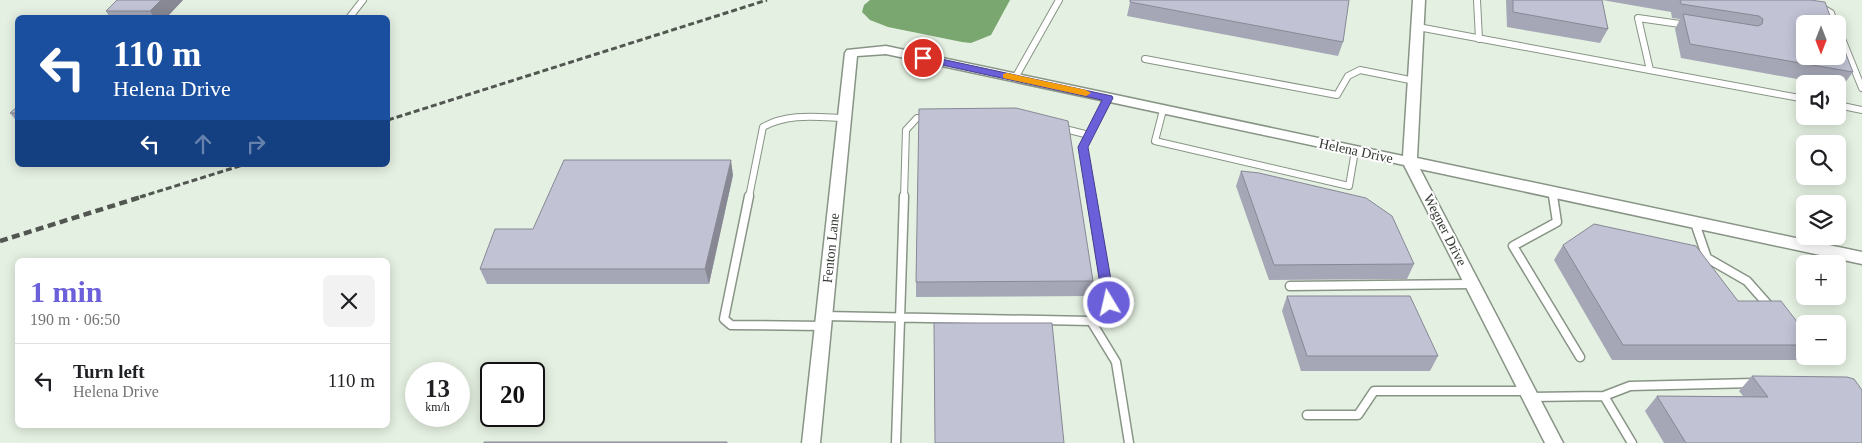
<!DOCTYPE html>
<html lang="en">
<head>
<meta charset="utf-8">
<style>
  :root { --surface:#fff; --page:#f2f2f2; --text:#202124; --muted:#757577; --line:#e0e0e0; --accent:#6c60da }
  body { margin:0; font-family:Georgia,serif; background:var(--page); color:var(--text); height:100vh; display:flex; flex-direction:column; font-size:19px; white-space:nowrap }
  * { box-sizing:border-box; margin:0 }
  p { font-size:16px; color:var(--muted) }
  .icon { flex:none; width:28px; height:28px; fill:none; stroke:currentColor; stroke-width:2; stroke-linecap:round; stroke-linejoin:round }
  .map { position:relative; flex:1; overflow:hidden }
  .panel { position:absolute; left:15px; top:258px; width:375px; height:170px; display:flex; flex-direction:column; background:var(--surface); border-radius:8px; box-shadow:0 2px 12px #0003 }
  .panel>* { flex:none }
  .banner { position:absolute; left:15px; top:15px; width:375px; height:152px; border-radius:8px; box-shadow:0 2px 12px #0003; background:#1a4fa0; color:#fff; overflow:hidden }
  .needle { width:32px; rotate:180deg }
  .buttons { position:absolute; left:1796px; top:15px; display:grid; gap:10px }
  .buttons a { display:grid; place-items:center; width:50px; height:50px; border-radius:8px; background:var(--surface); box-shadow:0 2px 12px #0003; font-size:25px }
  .speed { position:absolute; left:405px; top:362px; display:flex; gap:10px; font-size:25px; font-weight:700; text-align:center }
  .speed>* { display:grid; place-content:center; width:65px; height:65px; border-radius:50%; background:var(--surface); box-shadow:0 2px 12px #0003; line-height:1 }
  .speed small { font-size:12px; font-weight:400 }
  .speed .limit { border:2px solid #111; border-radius:8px; background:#fff; color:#111 }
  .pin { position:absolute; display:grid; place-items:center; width:42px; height:42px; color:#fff; margin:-21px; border:2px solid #fff; border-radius:50%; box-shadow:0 1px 5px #0007 }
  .me { position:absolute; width:55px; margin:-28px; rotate:351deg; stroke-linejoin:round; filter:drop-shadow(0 0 4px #0008) }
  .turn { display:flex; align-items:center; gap:18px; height:105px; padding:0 15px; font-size:22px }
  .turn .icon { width:65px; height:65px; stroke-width:2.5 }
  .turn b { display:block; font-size:35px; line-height:42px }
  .lanes { display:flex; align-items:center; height:48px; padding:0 15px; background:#0003; justify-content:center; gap:25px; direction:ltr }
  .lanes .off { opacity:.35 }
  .round { display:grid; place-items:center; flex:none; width:52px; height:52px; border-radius:8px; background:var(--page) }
  .overview { display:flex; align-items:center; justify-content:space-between; height:85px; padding:0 15px }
  h1 { font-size:30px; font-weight:600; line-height:38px; color:var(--accent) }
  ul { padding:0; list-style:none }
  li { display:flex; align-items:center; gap:15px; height:75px; padding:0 15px; border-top:1px solid var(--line) }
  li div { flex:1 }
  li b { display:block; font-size:19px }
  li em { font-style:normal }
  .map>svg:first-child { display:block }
  .water { fill:#7aa670 }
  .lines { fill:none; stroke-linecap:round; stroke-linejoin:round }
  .service-far1-casing { stroke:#889486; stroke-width:8 }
  .service-casing { stroke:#889486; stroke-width:11 }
  .minor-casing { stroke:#889486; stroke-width:3 }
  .service-far1 { stroke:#fff; stroke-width:6 }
  .service { stroke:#fff; stroke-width:8 }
  .minor { fill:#fff; fill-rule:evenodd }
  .rail-far1 { stroke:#515750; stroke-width:3; stroke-dasharray:6 3; stroke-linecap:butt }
  .rail { stroke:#515750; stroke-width:4.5; stroke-dasharray:8 4.5; stroke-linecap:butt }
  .wall { fill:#a6a7b6 }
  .shaded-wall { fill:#878894 }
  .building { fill:#c1c2d4; stroke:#878894 }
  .route { fill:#6c60da; stroke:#463e8e }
  .slow { fill:#f59e0b }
  .labels { text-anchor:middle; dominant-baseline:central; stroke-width:4; stroke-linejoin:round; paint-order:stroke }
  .street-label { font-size:14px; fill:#313630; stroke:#fff }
</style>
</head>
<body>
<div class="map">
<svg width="1862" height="443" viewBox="0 0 1862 443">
  <rect width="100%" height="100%" fill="#e4f0e1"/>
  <path class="water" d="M 870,0 L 1010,0 L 991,35 L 971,43 L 962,42 L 888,27 L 870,20 L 862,12 L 864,5 Z"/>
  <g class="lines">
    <g class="service-far1-casing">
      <path id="service-far1" d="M 1477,0 L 1479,39
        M 1821,7 L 1831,13 L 1835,24
        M 349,18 L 363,0
        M 1418,27 L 1805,99
        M 1838,29 L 1862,88
        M 1145,59 L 1337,95 L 1348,76 L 1360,70 L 1415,81
        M 1650,70 L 1638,18 L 1687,25
        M 1015,78 L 1059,0
        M 1838,105 L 1862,110
        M 1163,110 L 1155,141 L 1349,186 L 1355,151
        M 1061,128 L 1089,135
        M 1553,193 L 1554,197
        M 749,197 L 763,127 C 788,113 816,117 844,118
        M 904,197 L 906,130 L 917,118 L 928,118
        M 1091,197 L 1083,147 L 1108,98"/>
    </g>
    <g class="service-casing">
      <path id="service" d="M 749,196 L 724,319 L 731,325 L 823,326
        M 1553,196 L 1557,222 L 1513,246 L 1580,357
        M 1695,223 L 1707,258 L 1747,281 L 1770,307
        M 1290,286 L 1472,284
        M 824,316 L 1091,321 L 1109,303 L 1091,196
        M 1091,321 L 1116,362 L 1129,443
        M 1604,396 L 1632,443
        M 1530,397 L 1604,396 L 1630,386 L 1754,383
        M 1307,415 L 1358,415 L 1374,391 L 1527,391
        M 896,443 L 904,196"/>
    </g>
    <g class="minor-casing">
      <path id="minor" d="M 1413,0 L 1425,0 L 1417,158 L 1862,252 L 1862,264 L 1420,169 L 1563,443 L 1545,443 L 1404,165 L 886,54 L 857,56 L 820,443 L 802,443 L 845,53 L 847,50 L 886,46 L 1403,156 Z"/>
    </g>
    <use href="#service-far1" class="service-far1"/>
    <use href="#service" class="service"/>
    <use href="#minor" class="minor"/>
    <path class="rail-far1" d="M 388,120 L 767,0
      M 140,197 L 243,165"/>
    <path class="rail" d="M 0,241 L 144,196"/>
  </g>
  <path class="wall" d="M 183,0 L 166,18 L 110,18 L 106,11 Z
    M 1506,0 L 1810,0 L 1853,72 L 1842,87 L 1838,86 L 1838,84 L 1825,84 L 1681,58 L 1675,29 L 1680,19 L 1672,18 L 1671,12 L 1602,0 L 1608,29 L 1600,43 L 1507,27 Z
    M 1130,2 L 1343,42 L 1338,56 L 1127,16 Z
    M 18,106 L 18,123 L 10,113 Z
    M 1241,171 L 1414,264 L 1407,279 L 1269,280 L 1236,186 Z
    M 733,175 L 709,284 L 487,284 L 480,269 L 533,229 Z
    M 1563,245 L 1738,301 L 1805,332 L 1805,356 L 1801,360 L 1612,360 L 1554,260 Z
    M 1093,281 L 1091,296 L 916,297 L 916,282 Z
    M 1287,296 L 1438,356 L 1430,371 L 1301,371 L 1282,311 Z
    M 1752,376 L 1862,443 L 1664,443 L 1645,411 L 1657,396 L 1743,396 L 1739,391 Z"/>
  <path class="shaded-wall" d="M 161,0 L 183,0 L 166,18 L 154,18 L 150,11 Z
    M 731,160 L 733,175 L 709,284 L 705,269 Z"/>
  <path class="building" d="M 117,0 L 161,0 L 150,11 L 106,11 Z
    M 1130,0 L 1349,0 L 1343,42 L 1130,2 Z
    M 1513,0 L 1602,0 L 1608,29 L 1513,12 Z
    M 1680,0 L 1810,0 L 1825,2 L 1833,24 L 1805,24 L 1805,56 L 1838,56 L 1838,34 L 1853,72 L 1690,44 L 1683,14 L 1758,26 L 1762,24 L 1763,19 L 1759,16 L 1681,4 Z
    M 18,106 L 18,113 L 10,113 Z
    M 1016,108 L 1068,121 L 1093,281 L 916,282 L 919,109 Z
    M 564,160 L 731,160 L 705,269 L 480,269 L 495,229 L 533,229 Z
    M 1241,171 L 1259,173 L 1366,198 L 1392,216 L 1414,264 L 1274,265 Z
    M 1594,224 L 1696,246 L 1738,301 L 1781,301 L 1805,332 L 1805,345 L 1623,345 L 1563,245 Z
    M 1287,296 L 1410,296 L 1438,356 L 1307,356 Z
    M 934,323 L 1052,323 L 1064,443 L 935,443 Z
    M 1752,376 L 1847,377 L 1854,379 L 1862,390 L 1862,443 L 1686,443 L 1657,396 L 1768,397 Z
    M 484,442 L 727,442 L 727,443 L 484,443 Z"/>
  <path class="route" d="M 923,55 L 1112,96 L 1113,98 L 1088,147 L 1115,303 L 1113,306 L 1105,306 L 1103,303 L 1078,147 L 1102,100 L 919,60 L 919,56 Z"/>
  <path class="slow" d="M 1007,73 L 1086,90 L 1091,93 L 1086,96 L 1003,78 L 1003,74 Z"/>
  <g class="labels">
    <g class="street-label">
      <text transform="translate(1356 151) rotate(12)">Helena Drive</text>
      <text transform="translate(1445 230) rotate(63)">Wegner Drive</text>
      <text transform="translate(831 248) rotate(-84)">Fenton Lane</text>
    </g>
  </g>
</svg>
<div class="buttons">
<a><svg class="needle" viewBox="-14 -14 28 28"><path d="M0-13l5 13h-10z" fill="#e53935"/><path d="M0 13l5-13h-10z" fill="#757577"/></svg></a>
<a><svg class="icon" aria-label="sound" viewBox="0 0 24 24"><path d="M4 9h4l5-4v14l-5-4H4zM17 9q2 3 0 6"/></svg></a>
<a><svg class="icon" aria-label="search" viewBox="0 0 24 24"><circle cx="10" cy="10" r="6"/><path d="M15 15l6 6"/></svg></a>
<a><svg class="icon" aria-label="layers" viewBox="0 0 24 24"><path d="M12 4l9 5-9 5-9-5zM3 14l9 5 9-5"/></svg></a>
<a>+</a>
<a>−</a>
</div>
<div class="speed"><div>13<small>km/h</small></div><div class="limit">20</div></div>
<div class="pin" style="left:923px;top:58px;background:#d93025"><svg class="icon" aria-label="arrive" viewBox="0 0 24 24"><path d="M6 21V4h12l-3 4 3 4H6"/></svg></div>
<svg class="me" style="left:1109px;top:303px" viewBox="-20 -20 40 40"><circle r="17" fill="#6c60da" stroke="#fff" stroke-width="3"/><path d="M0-11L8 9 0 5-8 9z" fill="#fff"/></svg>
<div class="banner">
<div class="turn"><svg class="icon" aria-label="left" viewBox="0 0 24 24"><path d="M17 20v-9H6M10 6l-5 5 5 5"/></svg><div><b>110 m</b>Helena Drive</div></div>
<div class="lanes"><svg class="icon" aria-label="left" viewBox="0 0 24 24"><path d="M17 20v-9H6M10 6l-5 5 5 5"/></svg><svg class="icon off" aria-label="ahead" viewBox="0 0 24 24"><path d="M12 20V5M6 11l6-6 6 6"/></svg><svg class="icon off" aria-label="right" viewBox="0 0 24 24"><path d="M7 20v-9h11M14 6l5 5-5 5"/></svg></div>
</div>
<section class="panel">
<div class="overview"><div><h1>1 min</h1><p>190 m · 06:50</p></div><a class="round"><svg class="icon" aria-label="close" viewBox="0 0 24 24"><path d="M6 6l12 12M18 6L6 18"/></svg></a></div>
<ul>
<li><svg class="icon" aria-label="left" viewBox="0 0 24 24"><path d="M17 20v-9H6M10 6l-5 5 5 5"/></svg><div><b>Turn left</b><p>Helena Drive</p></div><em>110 m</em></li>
</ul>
</section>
</div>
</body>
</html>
